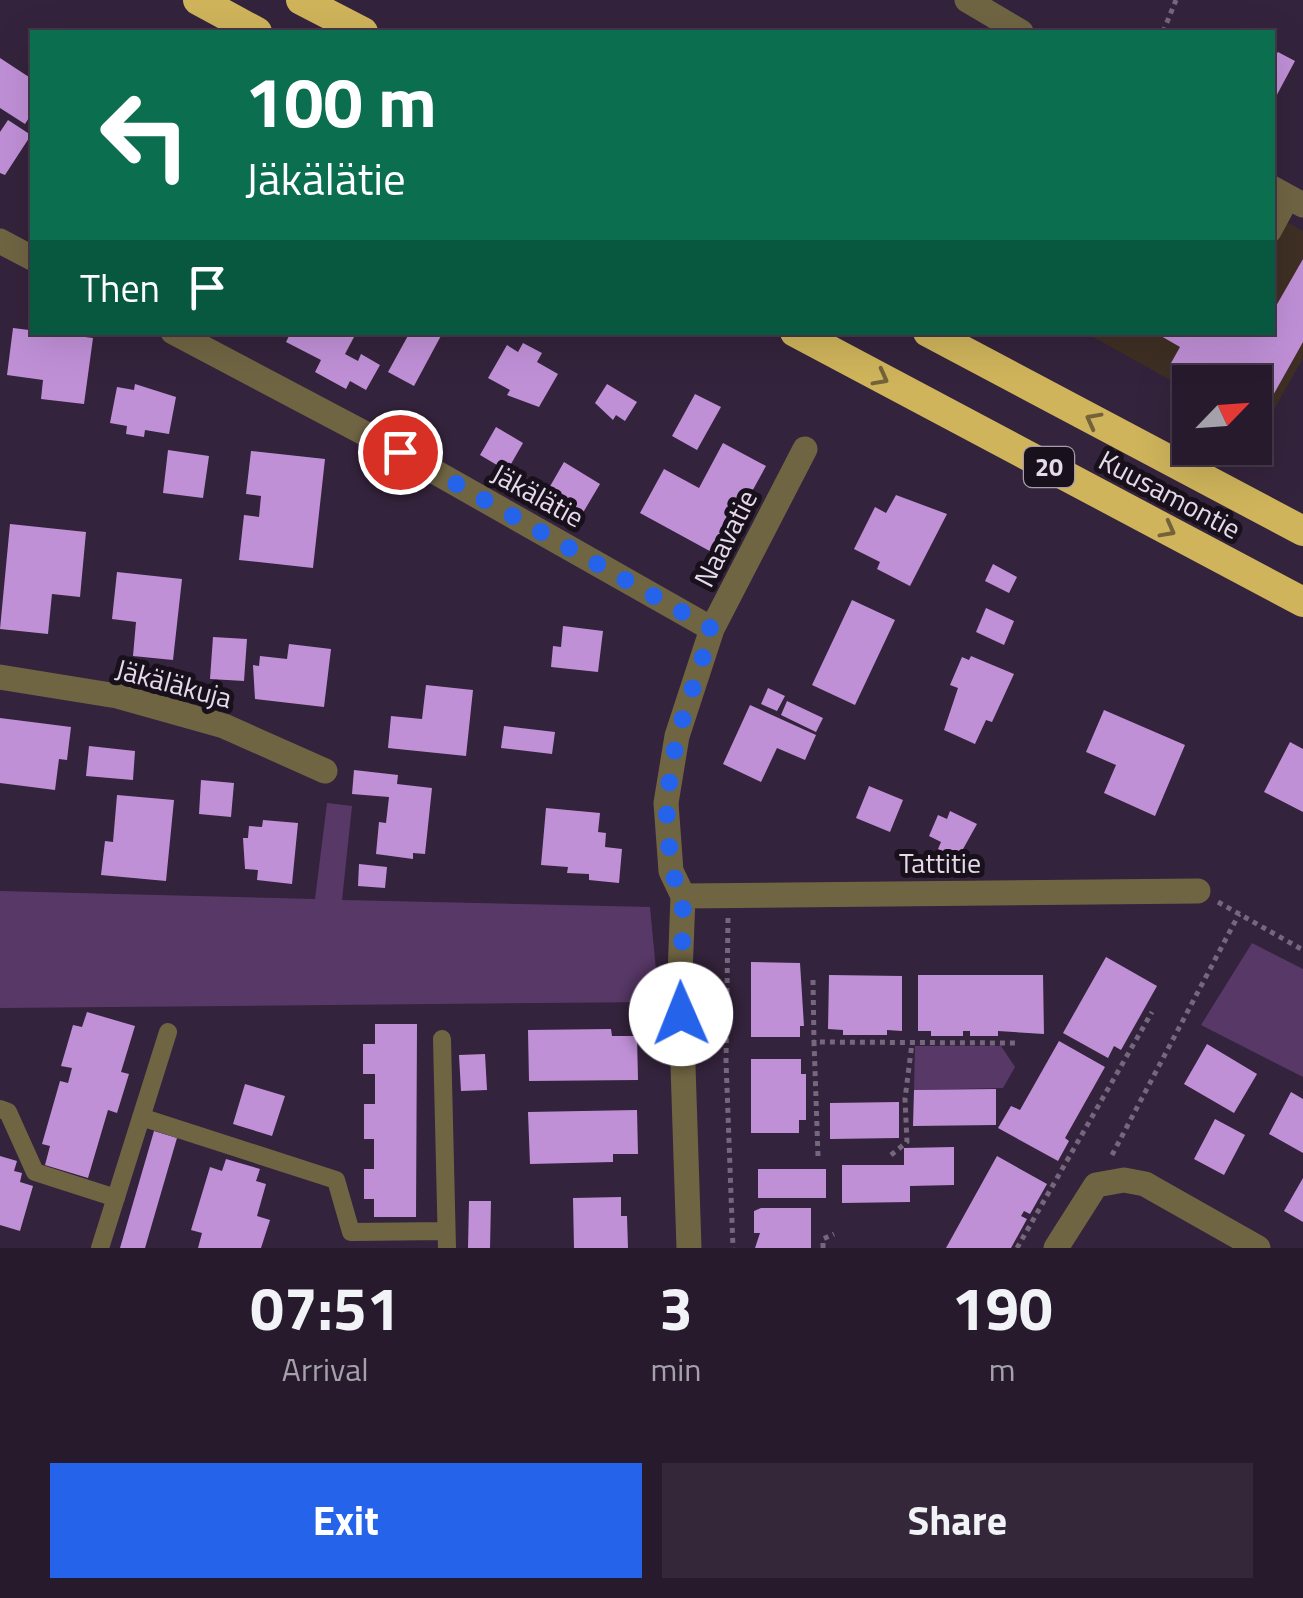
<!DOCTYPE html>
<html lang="en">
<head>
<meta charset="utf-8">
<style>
  :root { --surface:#271a2d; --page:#332739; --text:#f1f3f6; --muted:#a4a1aa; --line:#433849; --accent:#2563eb }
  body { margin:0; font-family:"Titillium Web",sans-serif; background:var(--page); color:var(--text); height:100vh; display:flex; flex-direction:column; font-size:38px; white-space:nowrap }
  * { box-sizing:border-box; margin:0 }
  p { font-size:32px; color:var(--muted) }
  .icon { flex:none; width:55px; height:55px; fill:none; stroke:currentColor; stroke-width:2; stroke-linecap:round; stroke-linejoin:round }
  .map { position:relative; height:1248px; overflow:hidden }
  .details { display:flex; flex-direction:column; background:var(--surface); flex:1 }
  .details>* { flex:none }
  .top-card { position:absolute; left:30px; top:30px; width:1245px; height:305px; border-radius:0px; box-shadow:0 10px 40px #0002,0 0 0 2px var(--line); background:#0b6e4f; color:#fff; overflow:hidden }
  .needle { width:65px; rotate:65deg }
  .controls { position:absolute; left:1172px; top:365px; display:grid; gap:20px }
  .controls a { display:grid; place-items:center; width:100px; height:100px; border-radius:0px; background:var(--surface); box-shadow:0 10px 40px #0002,0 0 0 2px var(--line); font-size:50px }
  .pin { position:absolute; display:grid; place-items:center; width:85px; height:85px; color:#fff; margin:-42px; border:5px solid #fff; border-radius:50%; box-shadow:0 2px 10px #0007 }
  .me { position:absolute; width:110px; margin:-55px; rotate:359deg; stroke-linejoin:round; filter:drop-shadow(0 0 8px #0008) }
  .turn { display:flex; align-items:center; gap:35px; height:210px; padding:0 50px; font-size:45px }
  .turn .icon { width:130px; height:130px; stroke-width:2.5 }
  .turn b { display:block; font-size:70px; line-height:85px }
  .then { display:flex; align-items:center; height:95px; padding:0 50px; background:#0003; gap:20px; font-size:38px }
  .eta { display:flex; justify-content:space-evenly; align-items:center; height:170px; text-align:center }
  .eta b { font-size:60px; font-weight:700; line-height:70px }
  .action { display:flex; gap:20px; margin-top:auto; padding:20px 50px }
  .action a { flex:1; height:115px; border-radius:0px; background:var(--accent); color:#fff; font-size:40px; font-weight:700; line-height:115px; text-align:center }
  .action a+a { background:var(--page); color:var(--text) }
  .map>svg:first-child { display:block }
  .commercial { fill:#3f2f24 }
  .green { fill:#583867 }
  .building { fill:#c090d7 }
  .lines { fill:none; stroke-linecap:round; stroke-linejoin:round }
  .path { stroke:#76677d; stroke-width:5; stroke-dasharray:5 5; stroke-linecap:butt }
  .lane { stroke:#706543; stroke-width:18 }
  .street { stroke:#706543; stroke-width:25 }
  .highway { stroke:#cfb45b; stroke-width:30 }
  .oneway { stroke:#74623b }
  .route { stroke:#2563eb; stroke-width:18; stroke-dasharray:0 32.4 }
  .labels { text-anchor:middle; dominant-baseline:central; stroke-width:10; stroke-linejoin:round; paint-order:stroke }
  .shield { fill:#18101b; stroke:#a89dac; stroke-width:2.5 }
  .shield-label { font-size:25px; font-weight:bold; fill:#e5daea }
  .street-label { font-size:28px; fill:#e5daea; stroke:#18101b }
</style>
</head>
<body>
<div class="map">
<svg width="1303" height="1248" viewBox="0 0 1303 1248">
  <rect width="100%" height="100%" fill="#34233c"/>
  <path class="commercial" d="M 1273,214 L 1303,231 L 1303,358 L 1262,431 L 1255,427 L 1255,382 L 1190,382 L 1190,391 L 1086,333 L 1272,332 Z"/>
  <path class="green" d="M 327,803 L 352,806 L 342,900 L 650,907 L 659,1002 L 0,1008 L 0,891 L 315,899 Z
    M 1252,943 L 1303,969 L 1303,1077 L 1201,1025 Z
    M 915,1046 L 1001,1046 L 1015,1067 L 1003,1088 L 914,1090 Z"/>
  <path class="building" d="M 1278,52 L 1295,61 L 1272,104 L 1272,59 Z
    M 0,58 L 32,79 L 32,113 L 25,124 L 0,108 Z
    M 8,120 L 31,135 L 5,175 L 0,173 L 0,132 Z
    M 1303,259 L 1303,342 L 1262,415 L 1255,411 L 1255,382 L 1206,382 L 1171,363 L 1180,347 L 1154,332 L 1272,332 L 1272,313 Z
    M 13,328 L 93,338 L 84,404 L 41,399 L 43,380 L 7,375 Z
    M 291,332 L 346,332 L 354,337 L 345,354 L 358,361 L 361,354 L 380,365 L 366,390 L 350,381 L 346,389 L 315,372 L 321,360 L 286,342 Z
    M 410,332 L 443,332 L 414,386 L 388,372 Z
    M 523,343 L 542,353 L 537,362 L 558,374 L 539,407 L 507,395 L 510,390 L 488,378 L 507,345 L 518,352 Z
    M 135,384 L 176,397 L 169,434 L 145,430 L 144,437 L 126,434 L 127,426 L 110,423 L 117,387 L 134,390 Z
    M 607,384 L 637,402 L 625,421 L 616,415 L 613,420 L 595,403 Z
    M 695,394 L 721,407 L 697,450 L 672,436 Z
    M 496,427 L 523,443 L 507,471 L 480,455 Z
    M 723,443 L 766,466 L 717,555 L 640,513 L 664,469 L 699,488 Z
    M 168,450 L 209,456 L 203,498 L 163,493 Z
    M 251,451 L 325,459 L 313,568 L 239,560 L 244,515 L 259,517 L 261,496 L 246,494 Z
    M 564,462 L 600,484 L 581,516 L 545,495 Z
    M 896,495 L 947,514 L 910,586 L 877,569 L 880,562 L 854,549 L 875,507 L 886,513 Z
    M 10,524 L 86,532 L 80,597 L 52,594 L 48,634 L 0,629 Z
    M 993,564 L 1017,577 L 1009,593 L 985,581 Z
    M 117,572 L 182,579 L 173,660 L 133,656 L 136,622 L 112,619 Z
    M 852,600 L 895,620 L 855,705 L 812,685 Z
    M 986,608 L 1014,621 L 1004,645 L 976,632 Z
    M 563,626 L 603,631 L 598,672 L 551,667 L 553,646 L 561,647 Z
    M 213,637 L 247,639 L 244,681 L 210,679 Z
    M 289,644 L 331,649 L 324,707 L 255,699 L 253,665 L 259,666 L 260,656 L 287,659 Z
    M 971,656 L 1014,674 L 992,722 L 986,720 L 975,744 L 944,730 L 958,688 L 950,685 L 962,657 L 969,660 Z
    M 426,685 L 473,690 L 466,756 L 388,748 L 391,716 L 422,719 Z
    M 768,688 L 785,696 L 777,711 L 761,704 Z
    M 787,701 L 823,718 L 816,732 L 781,715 Z
    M 750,705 L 816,735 L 805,760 L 777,748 L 761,782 L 723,764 Z
    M 1104,710 L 1185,745 L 1155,816 L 1104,793 L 1116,765 L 1086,752 Z
    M 0,718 L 71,727 L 67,760 L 59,759 L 55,790 L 0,783 Z
    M 504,726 L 555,732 L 552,754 L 501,748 Z
    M 1290,742 L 1303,749 L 1303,812 L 1264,792 Z
    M 89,746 L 135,751 L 133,780 L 86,776 Z
    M 354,770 L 398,775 L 397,784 L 432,788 L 425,854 L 413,853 L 413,859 L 376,854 L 379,822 L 386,823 L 389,797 L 352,794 Z
    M 201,780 L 234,783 L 231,817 L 199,814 Z
    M 869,786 L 903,800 L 890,832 L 856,818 Z
    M 117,795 L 174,800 L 166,881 L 101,875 L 105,841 L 113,842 Z
    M 546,808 L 600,813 L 598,832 L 606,833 L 605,847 L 622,849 L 619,883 L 589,880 L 589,874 L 567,873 L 568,867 L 541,865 Z
    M 950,811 L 977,824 L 958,858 L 938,849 L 941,842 L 929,836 L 938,815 L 947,819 Z
    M 263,820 L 298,823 L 292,884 L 257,880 L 258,870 L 245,869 L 243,838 L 248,838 L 249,826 L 262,827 Z
    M 359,864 L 387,867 L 385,888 L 358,886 Z
    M 1106,957 L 1157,986 L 1121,1050 L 1114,1046 L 1108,1058 L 1063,1033 Z
    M 751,962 L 800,963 L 804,1026 L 800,1026 L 800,1037 L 751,1037 Z
    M 829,975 L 902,976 L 902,1031 L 887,1030 L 887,1035 L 843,1035 L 843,1030 L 828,1029 Z
    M 918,975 L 1043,975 L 1044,1034 L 998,1031 L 998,1036 L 970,1036 L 970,1031 L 963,1031 L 963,1036 L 931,1036 L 931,1031 L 918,1031 Z
    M 87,1012 L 135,1026 L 121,1072 L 129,1074 L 117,1113 L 108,1110 L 88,1178 L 45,1165 L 50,1146 L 42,1144 L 60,1081 L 68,1083 L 72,1068 L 61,1066 L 73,1025 L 82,1027 Z
    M 375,1024 L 417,1024 L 416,1217 L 374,1217 L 374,1199 L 364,1199 L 364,1169 L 374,1169 L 374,1139 L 364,1139 L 364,1104 L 375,1104 L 375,1074 L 363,1074 L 363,1044 L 375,1044 Z
    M 611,1029 L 612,1036 L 637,1036 L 638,1080 L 529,1081 L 528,1030 Z
    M 1059,1041 L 1105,1067 L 1065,1138 L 1069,1141 L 1058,1161 L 998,1128 L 1011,1106 L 1020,1110 Z
    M 1207,1044 L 1257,1074 L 1234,1113 L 1184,1084 Z
    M 485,1054 L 487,1090 L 461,1091 L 459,1055 Z
    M 751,1059 L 801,1059 L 801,1074 L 806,1074 L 806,1120 L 799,1120 L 799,1133 L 751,1133 Z
    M 245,1084 L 285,1096 L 272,1136 L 233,1124 Z
    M 996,1089 L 996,1125 L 913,1126 L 914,1090 Z
    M 1291,1092 L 1303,1099 L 1303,1153 L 1269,1134 Z
    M 899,1102 L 899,1138 L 830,1139 L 830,1103 Z
    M 637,1110 L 638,1154 L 613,1154 L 613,1162 L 530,1164 L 528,1112 Z
    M 1215,1119 L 1245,1135 L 1224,1175 L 1194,1159 Z
    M 154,1131 L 177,1138 L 145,1248 L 120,1248 Z
    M 954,1147 L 954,1185 L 910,1186 L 910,1202 L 842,1203 L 842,1165 L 904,1165 L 904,1148 Z
    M 0,1156 L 17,1161 L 14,1171 L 22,1173 L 20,1182 L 33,1186 L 20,1231 L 0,1225 Z
    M 997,1156 L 1047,1184 L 1030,1214 L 1024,1211 L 1021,1216 L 1027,1219 L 1011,1248 L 946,1248 Z
    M 226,1159 L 260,1169 L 256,1181 L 266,1184 L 257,1216 L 270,1220 L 261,1248 L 198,1248 L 202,1233 L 191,1230 L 210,1167 L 222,1171 Z
    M 758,1169 L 826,1169 L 826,1198 L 758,1198 Z
    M 1303,1178 L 1303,1222 L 1284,1211 Z
    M 621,1197 L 621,1216 L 627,1216 L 628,1248 L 574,1248 L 573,1198 Z
    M 469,1201 L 491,1201 L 490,1248 L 468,1248 Z
    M 761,1208 L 811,1208 L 811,1248 L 755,1248 L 760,1233 L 754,1233 L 754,1211 Z"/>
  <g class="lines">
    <path class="path" d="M 1163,32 L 1176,0
      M 1218,902 L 1303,950
      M 728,918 L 726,1061 L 733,1248
      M 813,980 L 814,1042
      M 891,1155 L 907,1142 L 905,1099 L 912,1043
      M 1112,1155 L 1239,914
      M 818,1156 L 814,1042 L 1015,1043
      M 823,1248 L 823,1239 L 834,1234
      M 1017,1248 L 1152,1012"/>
    <path class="lane" d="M 1272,233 L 1291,198
      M 442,1039 L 447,1248
      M 0,1109 L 8,1112 L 35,1172 L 116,1198
      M 141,1117 L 336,1180 L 351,1232 L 446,1231
      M 100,1248 L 168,1032"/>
    <path class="street" d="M 967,0 L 1021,32
      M 1272,188 L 1303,205
      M 0,241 L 32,258
      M 173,332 L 400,452 L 712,629
      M 0,677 L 117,696 L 224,726 L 325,771
      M 683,896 L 1198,891
      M 689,1248 L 680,975 L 683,896 L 671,871 L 666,803 L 677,736 L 712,629 L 805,449
      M 1056,1248 L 1096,1185 L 1124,1180 L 1145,1184 L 1258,1248"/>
    <path class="highway" d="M 198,0 L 257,32
      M 301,0 L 363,32
      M 795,332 L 1303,602
      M 928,332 L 1303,531"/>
  </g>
  <defs><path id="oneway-chevron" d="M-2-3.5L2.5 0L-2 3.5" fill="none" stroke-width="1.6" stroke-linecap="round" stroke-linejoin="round" transform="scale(2.5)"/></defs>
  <g class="oneway">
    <use href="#oneway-chevron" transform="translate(881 378) rotate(28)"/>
    <use href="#oneway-chevron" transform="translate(1093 420) rotate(-152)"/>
    <use href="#oneway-chevron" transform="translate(1168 530) rotate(28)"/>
  </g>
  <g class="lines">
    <path class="route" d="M 400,452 L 712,629 L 677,736 L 666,803 L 671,871 L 683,896 L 681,1014"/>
  </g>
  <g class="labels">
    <rect class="shield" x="1024" y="447" width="50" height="40" rx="8"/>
    <g class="shield-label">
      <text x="1049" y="467">20</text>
    </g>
    <g class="street-label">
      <text transform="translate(1170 494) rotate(28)">Kuusamontie</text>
      <text transform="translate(538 495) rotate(29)">Jäkälätie</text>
      <text transform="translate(725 538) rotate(-63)">Naavatie</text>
      <text transform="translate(174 683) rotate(15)">Jäkäläkuja</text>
      <text x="940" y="862">Tattitie</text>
    </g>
  </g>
</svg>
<div class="controls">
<a><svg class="needle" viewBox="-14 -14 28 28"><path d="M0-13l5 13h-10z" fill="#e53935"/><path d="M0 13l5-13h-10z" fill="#a4a1aa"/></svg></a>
</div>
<div class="pin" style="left:400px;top:452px;background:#d93025"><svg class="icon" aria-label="arrive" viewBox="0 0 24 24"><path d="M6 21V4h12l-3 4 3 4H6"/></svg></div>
<svg class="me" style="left:681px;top:1014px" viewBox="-20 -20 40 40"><circle r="19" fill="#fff"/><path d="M0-13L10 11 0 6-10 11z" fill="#2563eb"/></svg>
<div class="top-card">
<div class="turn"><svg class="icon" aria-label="left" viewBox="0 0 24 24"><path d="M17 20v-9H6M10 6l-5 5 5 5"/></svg><div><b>100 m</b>Jäkälätie</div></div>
<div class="then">Then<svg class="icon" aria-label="arrive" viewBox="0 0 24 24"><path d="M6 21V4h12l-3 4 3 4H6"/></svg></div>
</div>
</div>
<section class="details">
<div class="eta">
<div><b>07:51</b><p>Arrival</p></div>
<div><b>3</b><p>min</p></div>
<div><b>190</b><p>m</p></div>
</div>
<div class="action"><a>Exit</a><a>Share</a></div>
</section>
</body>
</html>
